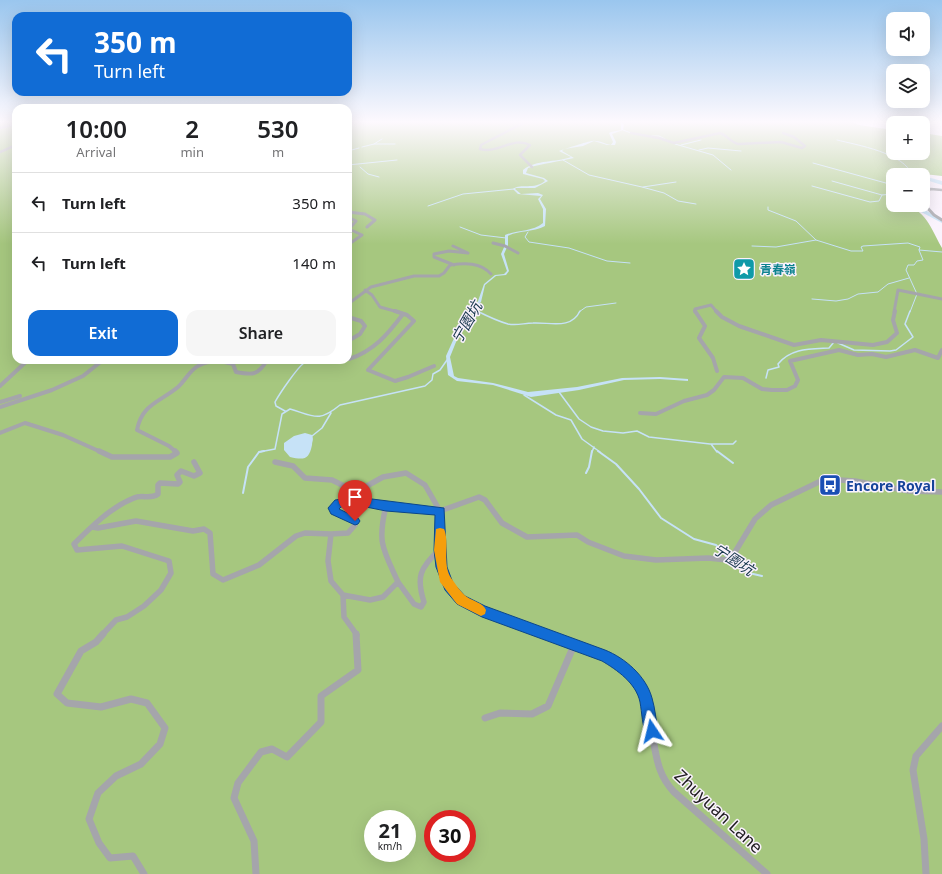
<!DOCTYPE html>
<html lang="en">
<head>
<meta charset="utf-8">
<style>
  :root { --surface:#fff; --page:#f6f6f6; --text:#202124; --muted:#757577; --line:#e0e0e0; --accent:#116cd5 }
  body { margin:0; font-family:"Noto Sans","Noto Sans TC",sans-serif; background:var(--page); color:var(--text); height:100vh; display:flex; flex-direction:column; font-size:15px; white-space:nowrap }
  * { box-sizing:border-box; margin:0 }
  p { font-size:13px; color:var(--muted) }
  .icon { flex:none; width:22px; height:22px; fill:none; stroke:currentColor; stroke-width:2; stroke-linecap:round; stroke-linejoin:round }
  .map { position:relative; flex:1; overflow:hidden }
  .drawer { position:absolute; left:12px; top:104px; width:340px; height:260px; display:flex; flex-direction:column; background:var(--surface); border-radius:12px; box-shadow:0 4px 16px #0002 }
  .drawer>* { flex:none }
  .guide { position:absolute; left:12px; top:12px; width:340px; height:84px; border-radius:12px; box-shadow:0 4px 16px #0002; background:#116cd5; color:#fff; overflow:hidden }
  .tools { position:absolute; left:886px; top:12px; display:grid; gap:8px }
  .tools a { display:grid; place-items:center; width:44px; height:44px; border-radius:8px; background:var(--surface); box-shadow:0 4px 16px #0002; font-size:20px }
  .speed { position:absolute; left:364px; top:810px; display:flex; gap:8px; font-size:20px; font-weight:700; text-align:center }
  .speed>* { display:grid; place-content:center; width:52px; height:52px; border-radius:50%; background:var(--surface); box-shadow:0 4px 16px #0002; line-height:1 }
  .speed small { font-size:10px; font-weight:400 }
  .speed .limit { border:6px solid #d22; background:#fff; color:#111 }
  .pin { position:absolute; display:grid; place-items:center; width:34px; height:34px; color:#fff; margin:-41px -17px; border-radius:50% 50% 50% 0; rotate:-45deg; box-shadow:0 0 4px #0007 }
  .pin .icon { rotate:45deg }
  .me { position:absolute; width:44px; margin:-22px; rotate:350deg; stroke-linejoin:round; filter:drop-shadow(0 0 3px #0008) }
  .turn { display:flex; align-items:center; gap:14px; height:84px; padding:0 16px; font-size:18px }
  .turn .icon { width:52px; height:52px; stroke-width:2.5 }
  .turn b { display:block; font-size:28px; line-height:34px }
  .eta { display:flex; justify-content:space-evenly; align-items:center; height:68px; text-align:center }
  .eta b { font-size:24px; font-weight:600; line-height:28px }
  .action { display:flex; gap:8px; margin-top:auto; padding:8px 16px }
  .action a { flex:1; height:46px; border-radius:12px; background:var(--accent); color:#fff; font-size:16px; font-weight:600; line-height:46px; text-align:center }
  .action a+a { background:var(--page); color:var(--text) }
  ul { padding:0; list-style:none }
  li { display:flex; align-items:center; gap:12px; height:60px; padding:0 16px; border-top:1px solid var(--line) }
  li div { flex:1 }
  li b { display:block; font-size:15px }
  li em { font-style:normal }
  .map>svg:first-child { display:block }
  .forest { fill:#a6c77f; fill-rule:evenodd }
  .water { fill:#c6e2f7 }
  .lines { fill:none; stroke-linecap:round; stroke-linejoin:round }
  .stream-far2 { stroke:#c6e2f7; stroke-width:1 }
  .stream-far1 { stroke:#c6e2f7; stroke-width:1.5 }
  .stream { stroke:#c6e2f7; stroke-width:2 }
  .river { fill:#c6e2f7; fill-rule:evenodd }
  .minor-far4 { stroke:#a5a5ab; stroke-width:2.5 }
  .minor-far3 { stroke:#a5a5ab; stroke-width:3 }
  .minor-far2 { stroke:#a5a5ab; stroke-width:4 }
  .minor-far1 { stroke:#a5a5ab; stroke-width:5.5 }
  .minor { stroke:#a5a5ab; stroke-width:7 }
  .route { fill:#116cd5; stroke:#0b468a }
  .slow { fill:#f59e0b }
  .labels { text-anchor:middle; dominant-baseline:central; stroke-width:3; stroke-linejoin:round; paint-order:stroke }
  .far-culture-label { font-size:12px; font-weight:bold; fill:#0d838f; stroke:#faf2fd; text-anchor:start }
  .transit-label { font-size:14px; font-weight:bold; fill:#164399; stroke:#faf2fd; text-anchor:start }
  .water-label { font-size:15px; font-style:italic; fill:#17374c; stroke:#faf2fd }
  .near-street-label { font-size:17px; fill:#1f1c20; stroke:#faf2fd }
</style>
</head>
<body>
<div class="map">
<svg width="942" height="874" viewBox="0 0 942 874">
  <rect width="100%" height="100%" fill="#faf2fd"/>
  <path class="forest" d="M 0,121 L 16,121 L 16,360 L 348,360 L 348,121 L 851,121 L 859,125 L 893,130 L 893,153 L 923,153 L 923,133 L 942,136 L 942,176 L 906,172 L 893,175 L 893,205 C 925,205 928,223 942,248 L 942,874 L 0,874 ZM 373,819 L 407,819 L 407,853 L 373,853 ZM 433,819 L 467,819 L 467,853 L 433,853 Z"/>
  <path class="water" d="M 621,121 L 624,125 L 623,130 L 612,134 L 616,142 L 615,145 L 607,145 L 594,141 L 583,146 L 564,149 L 562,151 L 574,158 C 558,162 543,163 528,168 L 526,173 L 544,178 L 548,181 L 535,188 L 516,188 L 515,189 L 521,194 L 538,193 L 543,195 L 540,199 L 546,209 L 545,226 C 534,232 515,231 508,236 L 508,245 L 504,254 L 509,271 L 506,275 L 496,276 L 485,285 L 481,302 L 472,311 L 462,327 L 450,357 L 454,376 L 458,378 L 493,383 L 528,392 L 577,387 L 622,378 L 660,377 L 688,379 L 688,381 L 660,379 L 624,380 L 579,390 L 531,397 L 493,385 L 457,381 L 448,375 L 446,356 L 459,327 L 478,301 L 484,284 L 495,275 L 504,274 L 507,271 L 501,254 L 505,245 L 505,235 C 517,230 532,232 543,223 L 543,209 L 538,199 L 541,196 L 518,194 L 513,189 C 521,183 534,190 545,181 L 543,179 L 523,174 L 523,170 C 537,159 555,163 571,157 L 559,151 C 561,150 589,141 592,141 C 598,140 605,144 611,145 L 613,142 L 609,133 L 611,132 L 621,130 Z
    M 305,433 L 312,435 C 314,440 312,441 312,445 C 309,460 304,460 290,457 L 284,450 L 284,443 L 294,436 Z"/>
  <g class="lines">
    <path class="stream-far2" d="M 623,130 L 631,133
      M 652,136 L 659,136 L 665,139
      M 837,140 C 857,145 905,153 912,175
      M 374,144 L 382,139
      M 675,144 L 713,155 L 731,170
      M 681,145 L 701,140
      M 362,147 L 374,144 L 395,144
      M 699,150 L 708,148 L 741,151
      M 348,151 L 359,148
      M 563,160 L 589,175 L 642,187 L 664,193 L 678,201 L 696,204
      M 813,163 L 893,185
      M 348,165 L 397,160
      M 360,167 L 368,174 L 379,177
      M 832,181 L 882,195 L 893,194
      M 812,186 L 870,202 L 879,201 L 882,195
      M 643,187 L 676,182
      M 428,206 L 463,194 L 514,189
      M 768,207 L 768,210 L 796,221 L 816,240
      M 460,227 L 481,235 L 506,238
      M 528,232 L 525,237 L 529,242 L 569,248 L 607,261 L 630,263
      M 752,246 L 776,247 L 816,240 L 851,251 L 863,251 L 861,247 L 863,246 L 908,243 L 920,247 L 919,250 L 942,252
      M 812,299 L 836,301 L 848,299 L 858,294 L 878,292 L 888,284 L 909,278
      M 473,309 L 479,312
      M 579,312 L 586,307 L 616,303
      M 910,312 L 917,294 L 906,270 L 908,265 L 914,265 L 917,261 L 923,260 L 919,250"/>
    <path class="stream-far1" d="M 477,311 C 487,316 497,321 508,324 C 517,326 524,323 533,323 C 550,322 571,330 580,311
      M 838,343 L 854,350 L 890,351 L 896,350 L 913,337 L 905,324 L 910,311
      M 766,378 L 768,370 L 779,367 L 778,364 C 791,348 810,349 829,348 L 834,342
      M 559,392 L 579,419 L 591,427 L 603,431 L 623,433 L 637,431 L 649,437 L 710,444 L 733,444 L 736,441
      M 524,395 L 556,415 L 571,420 L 582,439 L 600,452
      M 285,411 L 276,406 L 275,402 C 280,393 297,368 304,363
      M 312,436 L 322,428 L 331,413
      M 711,444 L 717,452
      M 259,452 L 275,449 L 282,414 L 290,409 C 314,416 318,423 340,405 L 425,386 L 432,380 L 433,374 L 440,370 L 447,360
      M 592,452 L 594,447"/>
    <path class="stream" d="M 598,451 L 616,464 L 639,489 L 661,518 L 694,539 L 716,545 L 727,557
      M 717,451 L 733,463
      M 586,473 L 589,467 L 592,451
      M 243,493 L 248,467 L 259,452 L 264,451
      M 730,560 L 749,573 L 762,576"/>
    <path class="river" d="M 923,176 L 942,181 L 942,185 L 923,179 Z
      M 908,205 L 915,205 L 942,219 L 942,223 Z"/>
    <path class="minor-far4" d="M 527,121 L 481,145 L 480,149 C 498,154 513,136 530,145 L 520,155 L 532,167
      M 0,128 L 16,124
      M 631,133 L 659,138 L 674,143 L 720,133 C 727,135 730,142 738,144 L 781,142 L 802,148 L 805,146 L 794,137 L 783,133
      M 0,152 L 16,145
      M 923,192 L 931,189 L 942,190
      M 923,203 L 924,204"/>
    <path class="minor-far3" d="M 923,203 L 934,215 L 942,220
      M 348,212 L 365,214 L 375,220 L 367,227
      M 348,217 L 356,221 L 349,229 L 362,235 L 352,242
      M 493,243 L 505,246 L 518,253
      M 453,246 L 468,253 L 449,251 L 434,254 L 434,257 L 454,265
      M 365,290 L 372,295 L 380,307 L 398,312
      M 348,304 L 371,287 L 414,276 L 439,276 L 444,273 L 450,265 C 465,263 480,262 491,274
      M 695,312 L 695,309 L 711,305 L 717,312
      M 894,312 L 898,290 L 942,299"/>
    <path class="minor-far2" d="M 395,311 L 407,315 L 414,321 L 368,370 L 395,381 L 408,377 L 434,366
      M 695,311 L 705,326 L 699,338 L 713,358 L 717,371
      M 716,311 L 722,317 L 739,326 L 794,345 L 821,340 L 873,345 L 887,342 L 897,333 L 893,320 L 895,311
      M 348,317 L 361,321 L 365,326 L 360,334 L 348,341
      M 349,359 C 374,351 388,334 403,314
      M 0,386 L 28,360
      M 0,402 L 20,396
      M 0,407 L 52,390 L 83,376 L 103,360
      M 640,413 L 656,414 L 684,401 L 707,395 L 714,390 L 724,377 L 743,378 L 762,389 L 772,390 L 787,390 L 795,386 L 798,380 L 790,361 L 839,350 L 858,355 L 872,354 L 886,357 L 915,350 L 938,358 L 942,350
      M 0,433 L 25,423 L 63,435 L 101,452
      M 176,452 L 169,446 L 137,430 C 142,404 160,402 178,387 C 186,380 190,369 200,365 C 210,360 222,361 233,364 L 236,372 C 252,375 258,376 267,360"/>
    <path class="minor-far1" d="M 99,451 L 112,457 L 170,457 L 177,453 L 175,451
      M 275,462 L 293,466 L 305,478 L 332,480 L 356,492 L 383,477 L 406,473 L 425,485 L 440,511
      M 386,506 C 377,543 383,549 398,582
      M 92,527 L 98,528 L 136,521 L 193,531 L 204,529 L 210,533 L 213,574 L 223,580 L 259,565 L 296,536 L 305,533 L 331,534 L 328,561 L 331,581 L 343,595 L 370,600 L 383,597 L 398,582 L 414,604 L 421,607 L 424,602 C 416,577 420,568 439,550
      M 331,534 L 348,533 L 355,525 L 355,521 L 335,511 L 333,508 L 338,503 L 356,501 L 386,506 L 440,511
      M 343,595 L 344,617 L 357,635
      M 102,635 L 116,620 L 127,617 L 144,606 L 161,590 L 171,573 L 169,561 L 122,546 L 77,550 L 74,544 C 91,527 111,507 134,498 C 142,494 150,500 158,494 L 158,485 L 160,483 L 178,484 L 180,482 L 177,475 L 181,471 L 194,476 L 200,473 L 194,462
      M 548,635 C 526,627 478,614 461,600 C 447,588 441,568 439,551 C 438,538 440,524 440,511 L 479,497 L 485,500 L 502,523 L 527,537 L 577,535 L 588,542 L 624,556 L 656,560 L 708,558 L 727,560 L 732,557 L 755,519 L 771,505 L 825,479 L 855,481 L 909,491 L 942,492"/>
    <path class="minor" d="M 103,634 L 96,642 L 81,651 L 57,694 L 67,703 L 101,707 L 131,699 L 147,703 L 165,728 L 160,744 L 141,764 L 116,776 L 98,793 L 89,819 L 99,843 L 110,858 L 133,856 L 144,874
      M 546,634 C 581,647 631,658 645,697 C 650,710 650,726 653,739 C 657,761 659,776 674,792 L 767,874
      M 485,718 L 500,713 L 532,714 L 548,706 L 574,645
      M 256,874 L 254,841 L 234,798 L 238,783 L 261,752 L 272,749 L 287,757 L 321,722 L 321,696 L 358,670 L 356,634
      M 926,874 L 924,839 L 913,770 L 916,756 L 942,726"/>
  </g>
  <linearGradient id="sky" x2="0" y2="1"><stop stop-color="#9ac6ee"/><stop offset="0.5" stop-color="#fdf9fe"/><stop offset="1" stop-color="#fdf9fe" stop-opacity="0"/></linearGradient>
  <rect width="942" height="244" fill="url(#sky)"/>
  <path class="route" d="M 356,497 L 444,508 L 447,567 L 453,583 L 465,596 L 485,606 L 605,650 C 625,658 646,676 652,698 C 655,708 656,720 658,731 L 656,736 L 652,738 L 647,736 C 642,726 642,713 640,702 C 636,683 617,670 602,661 L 482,617 L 457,604 L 445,590 L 436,567 L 434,550 L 435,515 L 386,511 L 356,505 L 341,507 L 339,509 L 358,518 L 360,521 L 358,524 L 355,525 L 331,514 L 328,508 L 335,500 Z"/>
  <path class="slow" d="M 440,528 L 444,529 C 450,542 442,564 451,578 C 455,583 461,593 467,597 C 473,601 483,603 486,610 L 485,614 L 481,616 L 457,604 L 440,582 L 434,550 L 436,529 Z"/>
  <defs>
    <g id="sight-square" transform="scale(1.15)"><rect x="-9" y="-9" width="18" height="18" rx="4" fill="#0f9aa8" stroke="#faf2fd"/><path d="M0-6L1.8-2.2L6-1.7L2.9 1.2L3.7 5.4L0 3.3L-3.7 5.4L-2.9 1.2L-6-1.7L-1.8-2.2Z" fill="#fff"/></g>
    <g id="bus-square" transform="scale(1.15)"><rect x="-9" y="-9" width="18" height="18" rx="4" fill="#1a4fb4" stroke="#faf2fd"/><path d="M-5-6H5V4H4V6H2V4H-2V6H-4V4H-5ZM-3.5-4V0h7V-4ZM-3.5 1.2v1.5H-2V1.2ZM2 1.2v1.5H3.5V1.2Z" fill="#fff"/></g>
  </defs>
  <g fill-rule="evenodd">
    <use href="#sight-square" x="744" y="269"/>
    <use href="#bus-square" x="830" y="485"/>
  </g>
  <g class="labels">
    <g class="far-culture-label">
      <text x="760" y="269">青春嶺</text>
    </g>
    <g class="transit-label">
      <text x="846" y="485">Encore Royal</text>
    </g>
    <g class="water-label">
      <text transform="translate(466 322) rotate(-60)">宁園坑</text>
      <text transform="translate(734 559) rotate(33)">宁園坑</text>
    </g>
    <g class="near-street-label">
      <text transform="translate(719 811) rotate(43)">Zhuyuan Lane</text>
    </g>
  </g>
</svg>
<div class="tools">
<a><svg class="icon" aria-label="sound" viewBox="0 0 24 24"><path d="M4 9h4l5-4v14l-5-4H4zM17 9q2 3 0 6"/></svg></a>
<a><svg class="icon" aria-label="layers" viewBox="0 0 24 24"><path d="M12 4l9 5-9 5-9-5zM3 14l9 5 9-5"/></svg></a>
<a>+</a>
<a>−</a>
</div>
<div class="speed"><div>21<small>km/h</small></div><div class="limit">30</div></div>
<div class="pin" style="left:355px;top:521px;background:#d93025"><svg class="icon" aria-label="arrive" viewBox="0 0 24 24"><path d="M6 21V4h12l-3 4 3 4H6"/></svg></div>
<svg class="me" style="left:652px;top:731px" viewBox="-20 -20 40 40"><path d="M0-17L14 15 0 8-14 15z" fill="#116cd5" stroke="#fff" stroke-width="4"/></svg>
<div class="guide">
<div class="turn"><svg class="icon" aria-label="left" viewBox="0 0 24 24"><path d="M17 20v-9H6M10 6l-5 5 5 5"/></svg><div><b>350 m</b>Turn left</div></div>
</div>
<section class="drawer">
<div class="eta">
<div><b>10:00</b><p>Arrival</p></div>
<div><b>2</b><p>min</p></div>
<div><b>530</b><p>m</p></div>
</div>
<ul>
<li><svg class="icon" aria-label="left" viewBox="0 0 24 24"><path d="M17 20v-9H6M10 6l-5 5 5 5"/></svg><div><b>Turn left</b></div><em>350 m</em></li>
<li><svg class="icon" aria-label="left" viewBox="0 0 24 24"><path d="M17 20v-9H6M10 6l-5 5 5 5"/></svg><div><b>Turn left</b></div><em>140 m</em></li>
</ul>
<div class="action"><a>Exit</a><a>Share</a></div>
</section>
</div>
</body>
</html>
